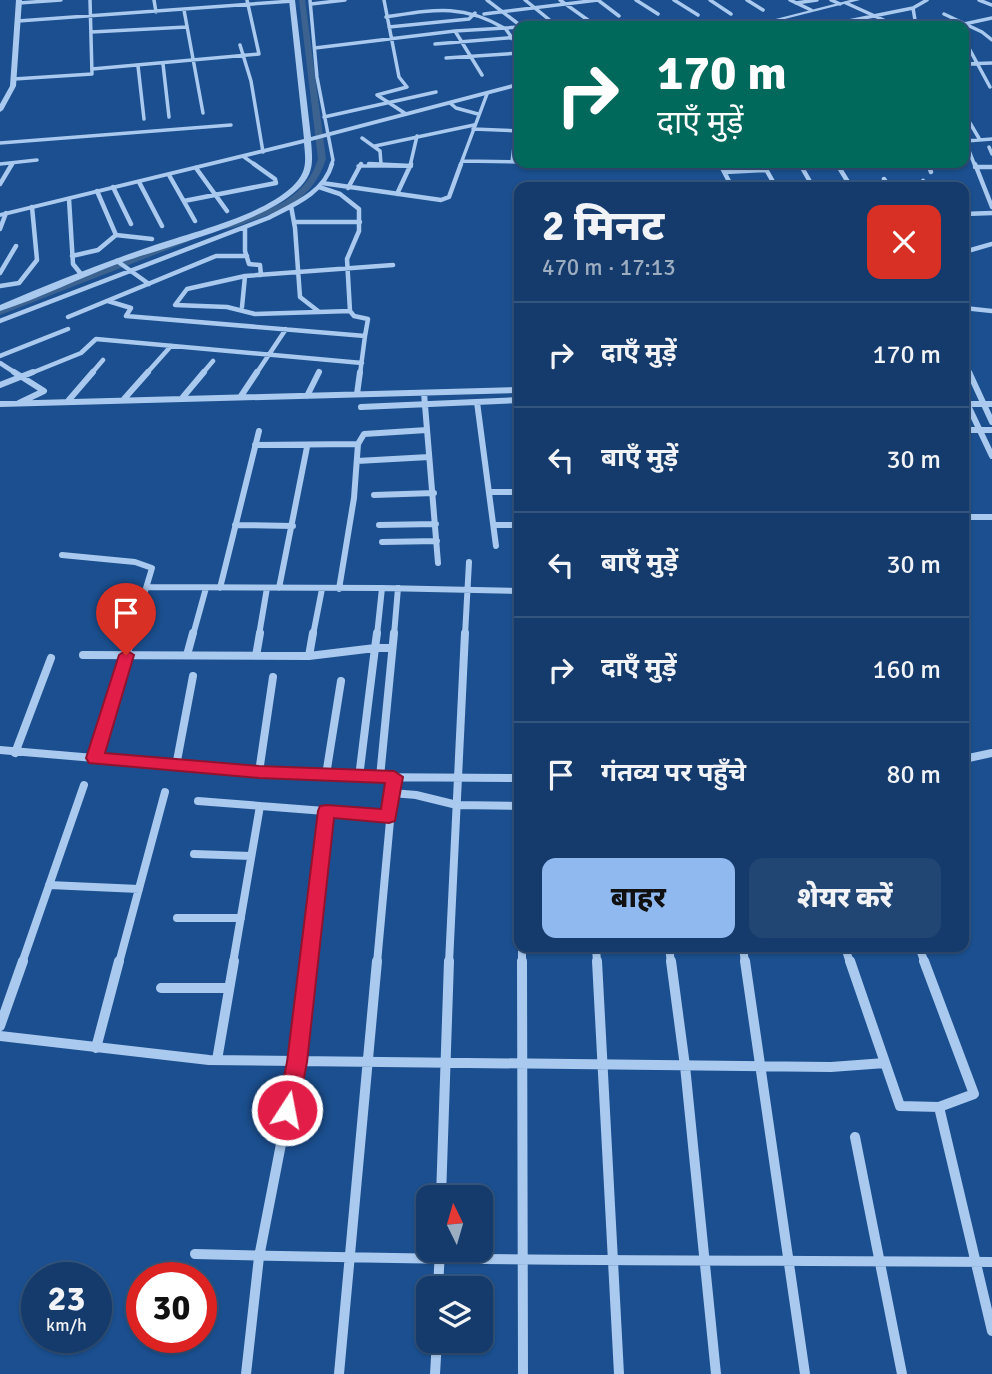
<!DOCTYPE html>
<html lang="hi">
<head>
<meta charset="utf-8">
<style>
  :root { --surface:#143b6b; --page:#214673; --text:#f1f3f6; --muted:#9dadc1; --line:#33557e; --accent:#90b9f0 }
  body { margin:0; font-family:Signika,"Noto Sans Devanagari",sans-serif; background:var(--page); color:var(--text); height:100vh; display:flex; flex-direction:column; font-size:26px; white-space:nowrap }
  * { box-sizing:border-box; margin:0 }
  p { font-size:23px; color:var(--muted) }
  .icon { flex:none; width:38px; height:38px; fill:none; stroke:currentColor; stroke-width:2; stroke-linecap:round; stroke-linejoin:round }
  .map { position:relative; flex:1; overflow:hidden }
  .panel { position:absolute; left:514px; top:182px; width:455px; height:770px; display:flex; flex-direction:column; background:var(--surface); border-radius:14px; box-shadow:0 2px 5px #0004,0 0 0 2px var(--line) }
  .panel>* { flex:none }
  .banner { position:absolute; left:514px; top:21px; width:455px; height:147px; border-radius:14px; box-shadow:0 2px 5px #0004,0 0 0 2px var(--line); background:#00695c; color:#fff; overflow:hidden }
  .needle { width:46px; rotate:355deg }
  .controls { position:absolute; left:416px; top:1185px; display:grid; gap:14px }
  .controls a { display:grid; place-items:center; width:77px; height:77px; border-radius:14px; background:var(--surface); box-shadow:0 2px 5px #0004,0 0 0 2px var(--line); font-size:35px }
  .speed { position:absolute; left:21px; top:1262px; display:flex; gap:14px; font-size:35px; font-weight:700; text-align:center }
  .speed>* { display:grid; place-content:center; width:91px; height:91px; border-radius:50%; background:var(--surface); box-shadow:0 2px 5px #0004,0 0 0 2px var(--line); line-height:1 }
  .speed small { font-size:18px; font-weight:400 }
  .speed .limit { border:10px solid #d22; background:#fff; color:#111 }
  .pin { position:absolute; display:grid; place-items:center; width:60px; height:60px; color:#fff; margin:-72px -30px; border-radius:50% 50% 50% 0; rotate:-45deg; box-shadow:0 0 7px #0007 }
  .pin .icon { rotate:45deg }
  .me { position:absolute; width:77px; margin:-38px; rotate:11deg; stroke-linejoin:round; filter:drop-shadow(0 0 5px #0008) }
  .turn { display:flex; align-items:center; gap:24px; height:147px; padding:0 28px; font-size:32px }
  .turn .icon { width:91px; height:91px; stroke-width:2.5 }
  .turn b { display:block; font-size:49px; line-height:60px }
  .round { display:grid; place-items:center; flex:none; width:74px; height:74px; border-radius:14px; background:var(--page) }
  .overview { display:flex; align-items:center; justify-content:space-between; height:119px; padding:0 28px }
  h1 { font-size:42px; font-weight:800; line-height:52px }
  .cta { display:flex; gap:14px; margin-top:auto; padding:14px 28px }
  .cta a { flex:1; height:80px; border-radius:14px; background:var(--accent); color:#111; font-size:28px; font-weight:800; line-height:80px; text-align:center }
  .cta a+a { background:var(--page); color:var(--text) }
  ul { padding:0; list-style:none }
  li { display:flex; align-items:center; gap:21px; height:105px; padding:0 28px; border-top:2px solid var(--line) }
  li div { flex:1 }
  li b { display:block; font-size:26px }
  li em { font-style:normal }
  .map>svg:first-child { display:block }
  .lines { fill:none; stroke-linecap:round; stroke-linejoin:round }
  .canal { fill:#3c6290; fill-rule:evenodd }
  .minor-far4 { stroke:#a9c9ee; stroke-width:3.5 }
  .minor-far3 { stroke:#a9c9ee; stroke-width:4.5 }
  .minor-far2 { stroke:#a9c9ee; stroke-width:6 }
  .minor-far1 { stroke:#a9c9ee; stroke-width:8 }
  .minor { stroke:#a9c9ee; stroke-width:10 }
  .tertiary { fill:#a9c9ee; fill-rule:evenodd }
  .route { fill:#e11d48; stroke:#92132f; stroke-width:2 }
</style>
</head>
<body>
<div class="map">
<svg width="992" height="1374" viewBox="0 0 992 1374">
  <rect width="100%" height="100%" fill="#1b4f8f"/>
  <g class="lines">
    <path class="canal" d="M 299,0 L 305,0 L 326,159 C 314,196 289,208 254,220 C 245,223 233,229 223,229 L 223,225 C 263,212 304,203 318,159 Z
      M 183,239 L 190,241 L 0,315 L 0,309 Z"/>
    <path class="minor-far4" d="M 154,0 L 156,12
      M 310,0 L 317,77 L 333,160 L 331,166
      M 384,0 L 399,77 L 407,87 L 377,95 L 406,114
      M 487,0 L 521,26
      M 525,0 L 557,26
      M 560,0 L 592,23
      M 598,0 L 619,16
      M 636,0 L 658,14
      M 674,0 L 698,15
      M 710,0 L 731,14
      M 747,0 L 763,10
      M 790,0 L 811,10
      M 831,0 L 840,4
      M 979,0 L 992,5
      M 19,3 L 61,0
      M 796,3 L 817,0
      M 846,3 L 888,22 L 891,26
      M 311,4 L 345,0
      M 184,10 L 203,113
      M 484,14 L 598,0
      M 944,14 L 982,32 L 992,40
      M 386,17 C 432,10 462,3 504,28
      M 18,21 L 293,1
      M 890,24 L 915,24
      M 558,26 L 603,22
      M 824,26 L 913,8
      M 916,26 L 913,8 L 927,0
      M 955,26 L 992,18
      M 389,27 L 469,19 L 475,13
      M 520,27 L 505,28 L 520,49
      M 455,31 L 482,75
      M 91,32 L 187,27
      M 964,39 L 990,87
      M 435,44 L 520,37
      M 240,45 L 251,81 L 263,152
      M 315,48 L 455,31 L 505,28
      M 446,58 L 520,53
      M 163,64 L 169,117
      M 964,64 L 992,63
      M 138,66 L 144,119
      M 92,69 L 259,54 L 247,0
      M 14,79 L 92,74 L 90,0
      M 450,103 L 456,108 L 478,114
      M 324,117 L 436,92
      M 970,123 L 980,140
      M 473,129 L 520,131
      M 362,138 L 380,151 L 381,164
      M 964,138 L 975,166
      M 966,141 L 992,139
      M 0,143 L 231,125
      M 375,146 L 474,125
      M 989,147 L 992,154
      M 244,157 L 257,166
      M 463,161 L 520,162
      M 512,162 L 516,131
      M 530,163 L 556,163
      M 719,163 L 721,166
      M 762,163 L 764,166
      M 799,163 L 801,166
      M 928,163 L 929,166
      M 0,164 L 37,160
      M 11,166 L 13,163
      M 358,166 L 411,166
      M 410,166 L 417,136
      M 460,166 L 487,94
      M 877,166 L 889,163"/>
    <path class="minor-far3" d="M 369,164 L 411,166
      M 720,164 L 732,187
      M 763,164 L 776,187
      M 800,164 L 813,187
      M 837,164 L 851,187
      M 928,164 L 931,172
      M 975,164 L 992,207
      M 975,167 L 992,167
      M 196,168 L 227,211
      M 802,168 L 885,164
      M 724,172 L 766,170
      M 169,175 L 195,221
      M 884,179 L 889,187
      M 923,181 L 928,187
      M 139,182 L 162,226
      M 322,183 L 441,200 L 449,197 L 461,164
      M 0,184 L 12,164
      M 113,187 L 131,224
      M 319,187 L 340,194 L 359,209 L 359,231 L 347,259 L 350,311
      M 348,188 L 361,164
      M 97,191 L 116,235 L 152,239
      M 397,194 L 411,164
      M 69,199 L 73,264 L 81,274
      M 184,201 L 276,183 L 275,179 L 254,164
      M 291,206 L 295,228 L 300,297 L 318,311
      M 964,214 L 992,213
      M 295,222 L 360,222
      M 245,227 L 245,251 L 249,264 L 260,265 L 261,275
      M 0,229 L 6,213
      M 964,252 L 992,244
      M 72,256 L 98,250 L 116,235
      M 117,261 L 149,284
      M 0,273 L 16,246
      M 0,286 L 19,283 L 37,260 L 32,207
      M 108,301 L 131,308 L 126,316 L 365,336 L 368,319 L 354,316 L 350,311 L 255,314 L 227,307 L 175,305 L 187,289 L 245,276 L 393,265
      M 242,307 L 245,276
      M 964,308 L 992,311
      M 68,317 L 216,256 L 247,256
      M 0,321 L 268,218 C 293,205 324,193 332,164
      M 0,356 L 68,329
      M 964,361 L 970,374
      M 0,363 L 17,374
      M 29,374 L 81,353 L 96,339 L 362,363
      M 91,374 L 103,360
      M 146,374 L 171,346
      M 202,374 L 213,361
      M 256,374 L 286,329
      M 360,374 L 365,336"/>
    <path class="minor-far2" d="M 14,372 L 44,391 L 19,403
      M 969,372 L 992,422
      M 0,385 L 33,372
      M 424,393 L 438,563
      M 357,394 L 360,372
      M 241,396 L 257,372
      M 307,396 L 319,372
      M 183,397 L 204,372
      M 964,397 L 992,456
      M 124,399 L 148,372
      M 68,401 L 93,372
      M 477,402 L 496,546
      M 0,404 L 520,390
      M 968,404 L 992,404
      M 361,407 L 520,400
      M 964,430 L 992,430
      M 358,444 L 364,434 L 427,430
      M 255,445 L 358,444 L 354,498 L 339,589
      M 357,461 L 429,457
      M 490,492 L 520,492
      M 374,495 L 434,493
      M 964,517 L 992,517
      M 235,525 L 293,526
      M 379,525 L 436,524
      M 494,525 L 520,525
      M 382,542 L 437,541
      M 62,555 L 135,562 L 152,568 L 132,635
      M 148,587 L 382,588 L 377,635
      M 220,588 L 259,431
      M 279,588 L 307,447
      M 382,588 L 520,591
      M 193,635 L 206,588
      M 259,635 L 267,588
      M 313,635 L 322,589
      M 394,635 L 398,588
      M 465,635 L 469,562"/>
    <path class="minor-far1" d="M 377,633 L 375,648 L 392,648
      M 83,655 L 309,656 L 375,648 L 359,777
      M 187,655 L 193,633
      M 256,656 L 260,633
      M 309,656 L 313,633
      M 0,750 L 259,772 L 359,777 L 520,778
      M 15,753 L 51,658
      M 95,758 L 133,633
      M 964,759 L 992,753
      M 176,766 L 193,676
      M 259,772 L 273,677
      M 326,775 L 341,681
      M 380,777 L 394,633
      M 392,793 L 416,795 L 457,805 L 520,806
      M 198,801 L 389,816
      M 194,854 L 251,856
      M 49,885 L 139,889
      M 177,918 L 241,918
      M 522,947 L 522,963
      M 596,947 L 597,963
      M 669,947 L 671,963
      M 743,947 L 745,963
      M 845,947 L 850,963
      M 919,947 L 925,963
      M 22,963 L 84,785
      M 119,963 L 165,792
      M 233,963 L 260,806
      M 309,963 L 327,811
      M 377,963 L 394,777
      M 449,963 L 465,633"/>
    <path class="minor" d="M 522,961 L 523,1374
      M 597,961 L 619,1374
      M 671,961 L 685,1066 L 716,1374
      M 745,961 L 805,1374
      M 850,961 L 900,1106 L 939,1107 L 974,1094 L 924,961
      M 161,988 L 229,988
      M 0,1026 L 23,961
      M 0,1036 L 209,1060 L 831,1067 L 885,1063
      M 96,1048 L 119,961
      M 217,1060 L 234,961
      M 939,1107 L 992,1331
      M 855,1137 L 902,1374
      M 441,1197 L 449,961
      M 195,1254 C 461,1261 726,1260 992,1262
      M 438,1288 L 440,1250
      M 246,1374 L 259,1257 L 297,1062 L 309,961
      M 339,1374 L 377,961
      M 435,1374 L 437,1340"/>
    <path class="tertiary" d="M 16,0 L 22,0 L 16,86 L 3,110 L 0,112 L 0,104 L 10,86 Z
      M 289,0 L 295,0 L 311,137 L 520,82 L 520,86 L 311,141 C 313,163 314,174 297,190 C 262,223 167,246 120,263 C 80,278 40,298 0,311 L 0,305 C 49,284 99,264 149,247 C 192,232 259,217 292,187 C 307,172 306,163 304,143 L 0,217 L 0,213 L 304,139 Z
      M 850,0 L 860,0 L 757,26 L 748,26 Z"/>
  </g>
  <path class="route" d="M 126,650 L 134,655 L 105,753 L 259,766 L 394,771 L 403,777 L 395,821 L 389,823 L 334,818 L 307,1062 L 298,1110 L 295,1117 L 287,1120 L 280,1117 L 277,1110 L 287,1062 L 318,811 L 320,806 L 327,805 L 381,809 L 385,783 L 259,778 L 89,763 L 86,758 L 119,655 Z"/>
</svg>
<div class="controls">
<a><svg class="needle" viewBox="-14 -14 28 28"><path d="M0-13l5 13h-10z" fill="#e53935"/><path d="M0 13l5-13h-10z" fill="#9dadc1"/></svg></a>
<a><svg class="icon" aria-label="layers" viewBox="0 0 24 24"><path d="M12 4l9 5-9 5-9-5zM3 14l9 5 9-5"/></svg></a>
</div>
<div class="speed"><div>23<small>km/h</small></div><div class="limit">30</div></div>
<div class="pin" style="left:126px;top:655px;background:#d93025"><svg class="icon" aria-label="arrive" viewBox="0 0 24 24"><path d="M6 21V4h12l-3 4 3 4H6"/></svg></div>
<svg class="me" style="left:287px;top:1110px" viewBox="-20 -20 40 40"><circle r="17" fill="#e11d48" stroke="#fff" stroke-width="3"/><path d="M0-11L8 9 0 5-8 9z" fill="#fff"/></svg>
<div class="banner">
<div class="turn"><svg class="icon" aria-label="right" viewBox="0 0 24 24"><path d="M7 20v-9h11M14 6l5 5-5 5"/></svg><div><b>170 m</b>दाएँ मुड़ें</div></div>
</div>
<section class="panel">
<div class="overview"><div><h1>2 मिनट</h1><p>470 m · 17:13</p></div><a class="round" style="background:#d93025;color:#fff"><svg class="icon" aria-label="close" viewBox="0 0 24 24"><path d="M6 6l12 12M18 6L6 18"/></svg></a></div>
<ul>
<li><svg class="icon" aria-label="right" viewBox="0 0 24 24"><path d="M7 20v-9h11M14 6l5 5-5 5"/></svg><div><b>दाएँ मुड़ें</b></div><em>170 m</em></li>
<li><svg class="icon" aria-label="left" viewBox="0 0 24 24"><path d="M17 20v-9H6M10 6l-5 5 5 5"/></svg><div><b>बाएँ मुड़ें</b></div><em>30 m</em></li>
<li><svg class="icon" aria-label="left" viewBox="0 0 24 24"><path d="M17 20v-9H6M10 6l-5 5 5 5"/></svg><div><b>बाएँ मुड़ें</b></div><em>30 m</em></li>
<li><svg class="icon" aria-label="right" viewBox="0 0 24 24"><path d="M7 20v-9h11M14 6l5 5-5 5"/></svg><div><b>दाएँ मुड़ें</b></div><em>160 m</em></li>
<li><svg class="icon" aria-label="arrive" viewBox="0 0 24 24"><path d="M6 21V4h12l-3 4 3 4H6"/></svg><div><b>गंतव्य पर पहुँचे</b></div><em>80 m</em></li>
</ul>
<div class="cta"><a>बाहर</a><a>शेयर करें</a></div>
</section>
</div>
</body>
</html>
